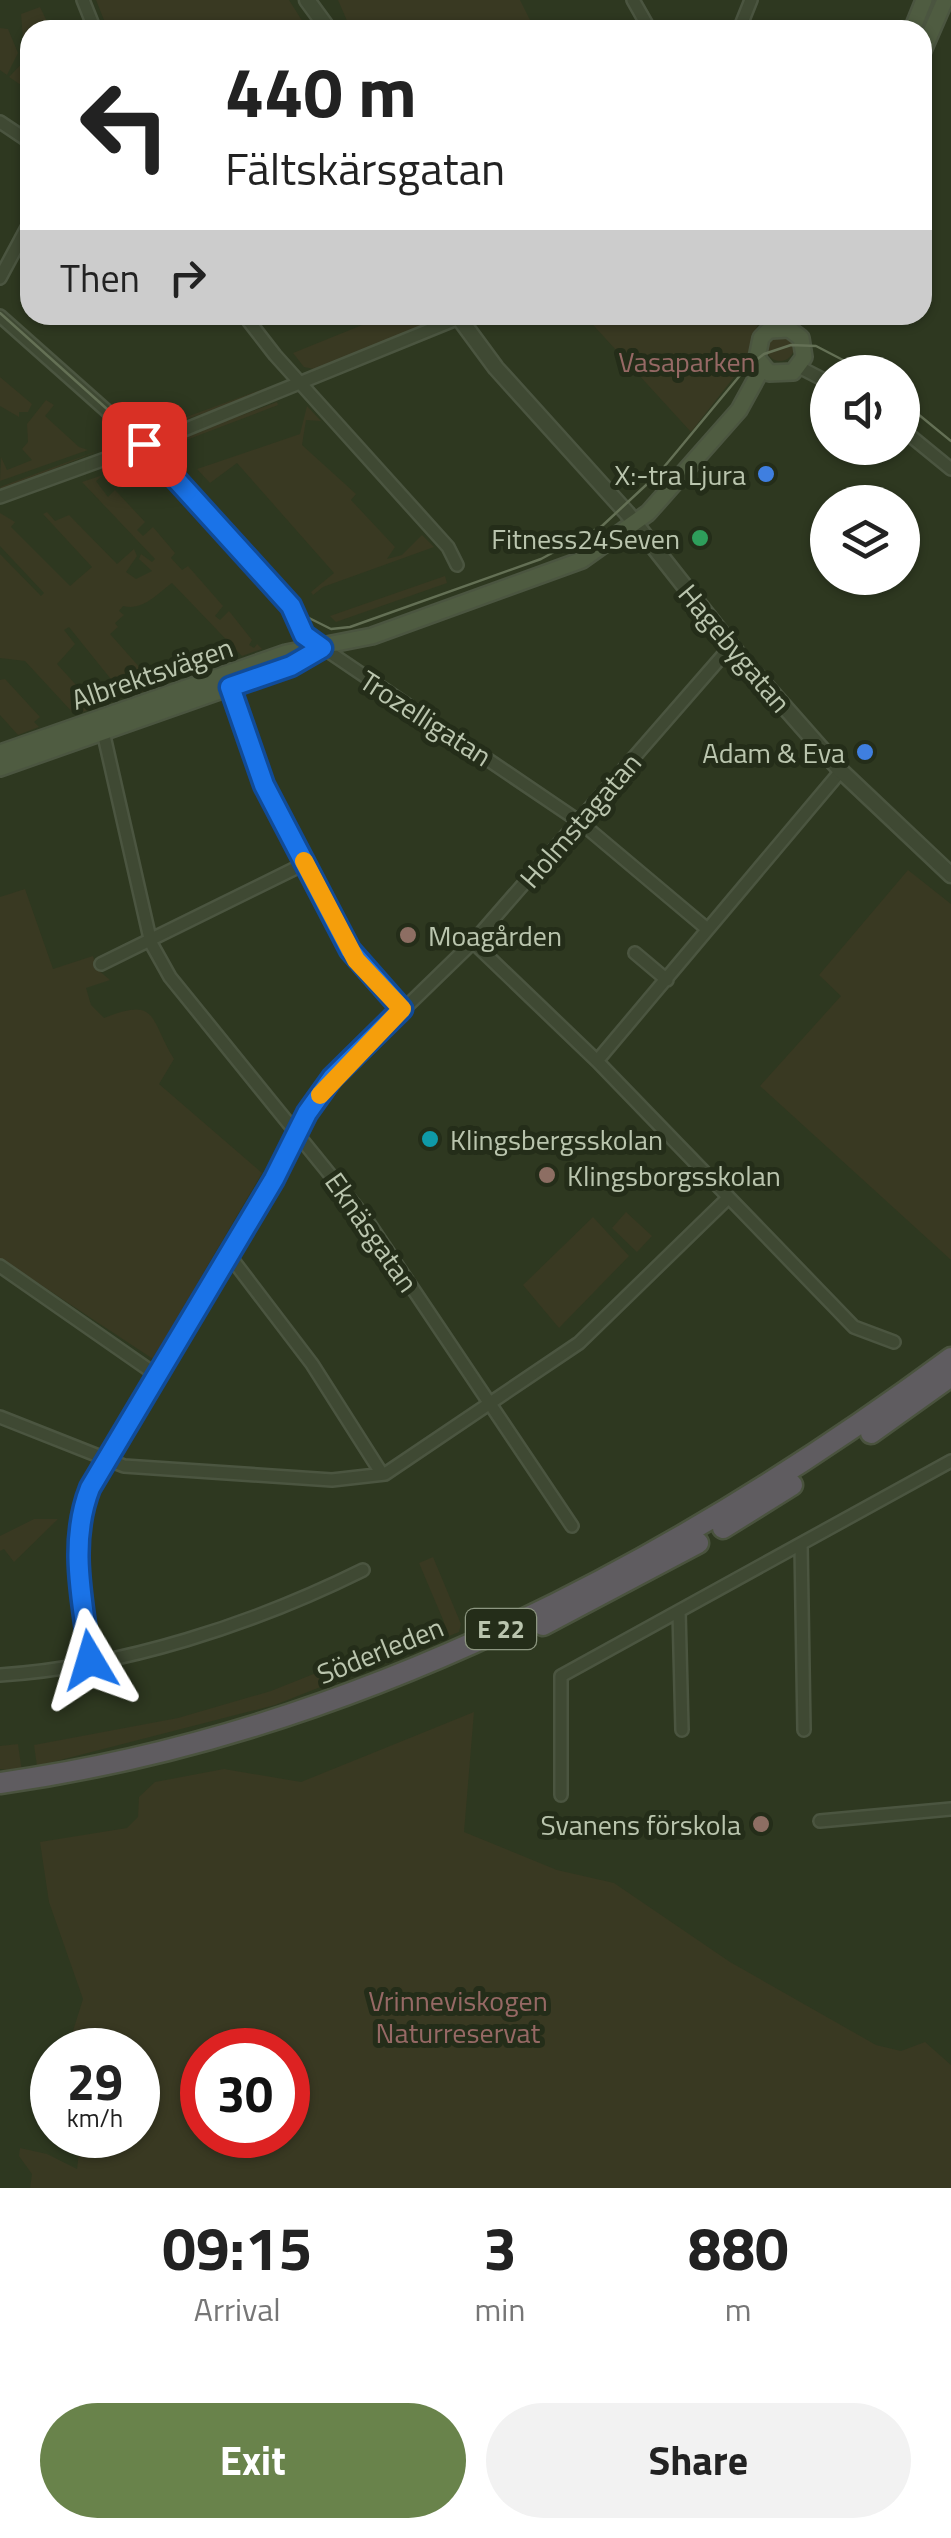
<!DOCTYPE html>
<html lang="en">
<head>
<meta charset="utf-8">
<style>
  :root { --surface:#fff; --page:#f2f2f2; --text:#222; --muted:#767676; --accent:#69834b }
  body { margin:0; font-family:"Titillium Web",sans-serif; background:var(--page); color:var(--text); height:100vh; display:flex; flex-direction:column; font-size:38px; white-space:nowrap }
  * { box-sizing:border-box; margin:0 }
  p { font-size:32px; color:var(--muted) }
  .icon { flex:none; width:55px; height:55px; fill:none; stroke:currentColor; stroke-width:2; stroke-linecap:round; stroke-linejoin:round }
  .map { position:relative; height:2188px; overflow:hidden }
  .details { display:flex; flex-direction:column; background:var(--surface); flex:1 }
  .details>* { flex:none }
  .top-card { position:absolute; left:20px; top:20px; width:912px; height:305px; border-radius:30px; box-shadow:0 2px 8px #0004; background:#fff; color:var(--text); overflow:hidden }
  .controls { position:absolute; left:810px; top:355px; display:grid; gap:20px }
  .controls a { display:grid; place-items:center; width:110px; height:110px; border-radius:50%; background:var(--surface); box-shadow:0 2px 8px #0004; font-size:50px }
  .speed { position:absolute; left:30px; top:2028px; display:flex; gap:20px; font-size:50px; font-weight:700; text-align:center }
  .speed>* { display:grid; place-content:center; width:130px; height:130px; border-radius:50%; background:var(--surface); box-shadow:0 2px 8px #0004; line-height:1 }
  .speed small { font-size:25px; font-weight:400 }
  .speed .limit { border:15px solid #d22; background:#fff; color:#111 }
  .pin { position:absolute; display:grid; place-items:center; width:85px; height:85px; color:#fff; margin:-42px; border-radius:20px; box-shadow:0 5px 15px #0006 }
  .me { position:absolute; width:110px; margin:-55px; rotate:353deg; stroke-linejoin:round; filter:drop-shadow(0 0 8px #0008) }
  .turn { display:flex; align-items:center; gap:35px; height:210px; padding:0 40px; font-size:45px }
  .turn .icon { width:130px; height:130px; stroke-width:2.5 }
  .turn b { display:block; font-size:70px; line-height:85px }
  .then { display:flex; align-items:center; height:95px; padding:0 40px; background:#0003; gap:20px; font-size:38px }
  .eta { display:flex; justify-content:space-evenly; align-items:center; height:170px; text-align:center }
  .eta b { font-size:60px; font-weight:700; line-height:70px }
  .button { display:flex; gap:20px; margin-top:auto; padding:20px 40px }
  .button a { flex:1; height:115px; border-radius:60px; background:var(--accent); color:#fff; font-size:40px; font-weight:700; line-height:115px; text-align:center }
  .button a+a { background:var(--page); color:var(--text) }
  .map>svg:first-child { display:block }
  .green { fill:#393922; fill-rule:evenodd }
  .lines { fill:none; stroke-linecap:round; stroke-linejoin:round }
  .minor-casing { stroke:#4b5540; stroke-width:16 }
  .tertiary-casing { stroke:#4b5540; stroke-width:19 }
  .secondary-casing { stroke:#4b5540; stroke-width:20 }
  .trunk-casing { stroke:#4a533e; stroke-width:25 }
  .minor { stroke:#3f4933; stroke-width:11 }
  .tertiary { stroke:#3f4933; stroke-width:14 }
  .secondary { stroke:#4f5c41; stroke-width:15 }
  .trunk { stroke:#5f5c60; stroke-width:20 }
  .tram { stroke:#647055; stroke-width:2.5 }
  .route-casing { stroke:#114b97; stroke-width:25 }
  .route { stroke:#1a73e8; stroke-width:18 }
  .slow { stroke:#f59e0b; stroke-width:18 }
  .shop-dot { fill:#3f7fe0; stroke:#242d19; stroke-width:4 }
  .leisure-dot { fill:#2e9e5b; stroke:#242d19; stroke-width:4 }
  .education-dot { fill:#8d6e63; stroke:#242d19; stroke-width:4 }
  .culture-dot { fill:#0f9aa8; stroke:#242d19; stroke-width:4 }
  .labels { text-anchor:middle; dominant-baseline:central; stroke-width:10; stroke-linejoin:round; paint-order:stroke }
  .shield { fill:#242d19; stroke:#8d9781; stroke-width:2.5 }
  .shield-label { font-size:25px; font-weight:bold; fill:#bac5ae }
  .park-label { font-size:28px; fill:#966965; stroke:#242d19 }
  .poi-label { font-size:28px; fill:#bac5ae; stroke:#242d19; text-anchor:end }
  .street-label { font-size:28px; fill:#bac5ae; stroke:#242d19 }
</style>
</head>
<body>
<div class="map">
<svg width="951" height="2188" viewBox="0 0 951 2188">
  <rect width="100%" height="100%" fill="#2e3820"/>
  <path class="green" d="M 96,0 L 289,0 L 308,30 L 108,30 Z
    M 338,0 L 520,0 L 535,30 L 351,30 Z
    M 40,7 L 51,30 L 30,30 L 30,52 L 24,52 L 21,14 Z
    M 0,28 L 8,29 L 18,53 L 7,75 L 0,70 Z
    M 30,55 L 30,91 L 9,77 Z
    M 387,315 L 432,315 L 436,322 L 319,370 L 304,367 L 293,353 Z
    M 584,315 L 761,315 L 745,363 L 691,432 Z
    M766 347a14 14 0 1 1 28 0a14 14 0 1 1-28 0Z
    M 0,377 L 32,404 L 28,412 L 19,412 L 19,417 L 0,406 Z
    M 271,386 L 272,391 L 166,426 L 170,423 Z
    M 46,400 L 54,405 L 45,416 L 79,447 L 88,450 L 0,481 L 1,457 L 7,470 L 32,460 L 22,449 L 28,442 L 27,424 Z
    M 277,402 L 278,405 L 181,442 L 182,437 Z
    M 307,406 L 321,421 L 306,420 L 302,445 L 356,494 L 351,500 L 395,547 L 387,559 L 402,555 L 422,535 L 434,547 L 323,587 L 313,595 L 311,592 L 334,573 L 237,463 L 210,483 L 197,469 L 300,434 Z
    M 100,450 L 3,490 L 0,487 Z
    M 103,475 L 96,481 L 108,497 L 115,490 L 145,522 L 137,530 L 143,536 L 153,527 L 175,553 L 171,558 L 182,570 L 188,566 L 223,606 L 215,616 L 220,620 L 229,611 L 252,640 L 249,645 L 254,648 L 257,644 L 262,649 L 242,656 L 172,583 C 157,594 143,611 123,606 L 119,611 L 124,615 L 115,623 L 118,627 L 110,634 L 157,687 L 125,698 L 129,691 L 119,678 L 114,683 L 69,627 L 64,630 L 75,644 L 57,664 L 97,708 L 74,714 L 25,661 L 0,658 L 0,554 L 41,596 L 44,593 L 0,546 L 0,513 L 15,522 L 11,527 L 70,586 L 92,567 L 43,514 L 47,512 L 55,521 L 69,515 L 117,564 L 134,549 L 137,556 L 126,572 L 136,579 L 152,571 L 139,559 L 141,554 L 152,562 L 155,559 L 82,482 Z
    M 445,576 L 447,583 L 336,622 L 330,616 Z
    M 5,679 L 40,717 L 34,722 L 39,727 L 18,735 L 0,715 L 0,680 Z
    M 908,870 L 951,904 L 951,1260 L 760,1086 L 841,996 L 819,975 Z
    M 25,889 L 53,969 L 93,956 L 97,969 L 110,980 L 86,988 L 91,1005 L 104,1018 C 159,996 149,1019 174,1059 L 159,1084 L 262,1173 L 153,1359 L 0,1258 L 0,897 Z
    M 626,1212 L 652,1236 L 637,1252 L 612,1228 Z
    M 593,1217 L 629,1256 L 559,1328 L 523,1285 Z
    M 34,1519 L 58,1519 L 14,1562 L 4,1549 L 0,1551 L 0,1536 Z
    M 433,1557 L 461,1624 L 459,1632 L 275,1705 L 37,1766 L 34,1745 L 178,1718 L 271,1691 L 444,1622 L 419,1563 Z
    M 474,1712 L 464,1832 L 557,1870 L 614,1883 L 730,1962 L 876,2045 L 901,2051 L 925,2042 L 951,2065 L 951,2188 L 30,2188 L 32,2174 L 19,2156 L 20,2148 L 47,2154 L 77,2169 L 80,2144 L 75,2135 L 138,2135 L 138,2050 L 67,2050 L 83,1999 L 49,1902 L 40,1842 L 127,1828 L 138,1817 L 139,1797 L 155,1782 L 224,1769 L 301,1782 ZM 202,2050 L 288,2050 L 288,2135 L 202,2135 Z
    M 18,1744 L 22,1772 L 0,1769 L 0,1746 Z"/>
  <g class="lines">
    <g class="minor-casing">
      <path id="minor" d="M 83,0 L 95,30
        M 633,0 L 650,30
        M 739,30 L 751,0
        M 0,122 L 30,142
        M 0,278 L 30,222
        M 244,315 L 275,355 L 448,547 L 457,565
        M 0,316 L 144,444 L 291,606 L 304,635 L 580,822 L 706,928
        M 799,367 L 828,382
        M 902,429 L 951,469
        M 0,497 L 174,434 L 459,318
        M 227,681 L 264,785 L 350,951 L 402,1009
        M 102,727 L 151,943 L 170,977 L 366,1219 L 572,1526
        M 473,942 L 597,1061 L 854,1327 L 894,1342
        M 635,953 L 667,980
        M 101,964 L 306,863
        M 597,1061 L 841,771
        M 229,1255 L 312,1364 L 382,1474
        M 0,1266 L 155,1374
        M 0,1417 L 124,1466 L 332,1480 L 385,1474 L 579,1343 L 727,1199
        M 801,1544 L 804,1730
        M 679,1611 L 682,1730
        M 90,1661 C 83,1602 68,1544 90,1488 L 275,1179 L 307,1113 L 333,1078 L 473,942 L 731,646
        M 0,1675 C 123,1667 254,1624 363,1570
        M 561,1795 L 561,1676 L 951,1461
        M 820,1821 L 951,1809"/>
    </g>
    <g class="tertiary-casing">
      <path id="tertiary" d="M 307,0 L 329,30
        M 457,315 L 496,368 L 627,513 L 738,654 L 841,771 L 951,875"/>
    </g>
    <g class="secondary-casing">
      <path id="secondary" d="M 912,30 L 924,0
        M 922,53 L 945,0
        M 772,330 L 789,329 L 801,338 L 804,357 L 793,372 L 769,373 L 757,358 L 761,338 L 784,315
        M 0,753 L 286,653 L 372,636 L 582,560 L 648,513 L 739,410 L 762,368
        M 0,768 L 291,666 L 314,653"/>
    </g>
    <g class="trunk-casing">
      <path id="trunk" d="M 871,1433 L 951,1376
        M 723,1528 L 792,1485
        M 543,1625 L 698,1543
        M 0,1783 C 350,1734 670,1566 951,1358"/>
    </g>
    <use href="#minor" class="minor"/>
    <use href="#tertiary" class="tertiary"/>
    <use href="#secondary" class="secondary"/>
    <use href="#trunk" class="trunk"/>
    <path class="tram" d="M 0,313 L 156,453 L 303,615 L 331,629 L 350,627 L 541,559 L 602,526 L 659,473 L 747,367 L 764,354 L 791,345 L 816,346 L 866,372
      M 902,401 L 951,441"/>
  </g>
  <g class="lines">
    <g class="route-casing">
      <path id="route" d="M 90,1660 C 83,1602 68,1544 90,1488 L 274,1179 L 307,1113 L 332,1078 L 402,1009 L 350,950 L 264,785 L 230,687 L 291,666 L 322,648 L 304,635 L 291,606 L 144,444"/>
    </g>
    <use href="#route" class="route"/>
    <path class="slow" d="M 304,861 L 356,960 L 402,1009 L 320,1095"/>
  </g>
  <g class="shop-dot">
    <circle cx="766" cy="474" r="10"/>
    <circle cx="865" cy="752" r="10"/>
  </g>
  <circle class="leisure-dot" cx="700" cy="538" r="10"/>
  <g class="education-dot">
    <circle cx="408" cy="935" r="10"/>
    <circle cx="547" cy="1175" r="10"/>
    <circle cx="761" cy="1824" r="10"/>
  </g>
  <circle class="culture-dot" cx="430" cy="1139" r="10"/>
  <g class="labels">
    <rect class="shield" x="466" y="1609" width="70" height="40" rx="8"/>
    <g class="shield-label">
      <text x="501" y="1629">E 22</text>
    </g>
    <g class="park-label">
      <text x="687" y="361">Vasaparken</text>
      <text x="458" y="2000">Vrinneviskogen<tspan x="458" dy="32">Naturreservat</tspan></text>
    </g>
    <g class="poi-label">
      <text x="746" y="474">X:-tra Ljura</text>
      <text x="680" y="538">Fitness24Seven</text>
      <text x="845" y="752">Adam &amp; Eva</text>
      <text x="428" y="935" text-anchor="start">Moagården</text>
      <text x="450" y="1139" text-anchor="start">Klingsbergsskolan</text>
      <text x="567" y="1175" text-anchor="start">Klingsborgsskolan</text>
      <text x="741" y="1824">Svanens förskola</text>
    </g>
    <g class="street-label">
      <text transform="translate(735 648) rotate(50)">Hagebygatan</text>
      <text transform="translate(152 673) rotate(-19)">Albrektsvägen</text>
      <text transform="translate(426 718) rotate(33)">Trozelligatan</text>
      <text transform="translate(580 820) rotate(-49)">Holmstagatan</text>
      <text transform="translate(372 1232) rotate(55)">Eknäsgatan</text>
      <text transform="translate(380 1650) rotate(-22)">Söderleden</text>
    </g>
  </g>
</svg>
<div class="controls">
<a><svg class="icon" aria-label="sound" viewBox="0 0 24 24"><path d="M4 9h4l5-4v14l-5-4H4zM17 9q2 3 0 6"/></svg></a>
<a><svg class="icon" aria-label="layers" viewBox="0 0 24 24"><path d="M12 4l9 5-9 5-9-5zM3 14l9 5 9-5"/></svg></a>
</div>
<div class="speed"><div>29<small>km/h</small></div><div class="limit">30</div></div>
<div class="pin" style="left:144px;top:444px;background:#d93025"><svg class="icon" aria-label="arrive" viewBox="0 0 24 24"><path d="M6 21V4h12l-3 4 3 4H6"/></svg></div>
<svg class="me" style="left:90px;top:1660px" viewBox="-20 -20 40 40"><path d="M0-17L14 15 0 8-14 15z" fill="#1a73e8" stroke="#fff" stroke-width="4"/></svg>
<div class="top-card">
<div class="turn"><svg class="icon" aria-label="left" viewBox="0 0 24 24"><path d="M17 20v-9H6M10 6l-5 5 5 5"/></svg><div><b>440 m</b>Fältskärsgatan</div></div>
<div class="then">Then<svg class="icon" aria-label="right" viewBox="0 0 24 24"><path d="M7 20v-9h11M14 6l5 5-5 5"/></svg></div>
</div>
</div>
<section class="details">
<div class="eta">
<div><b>09:15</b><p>Arrival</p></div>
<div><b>3</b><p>min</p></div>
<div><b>880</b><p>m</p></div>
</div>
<div class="button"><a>Exit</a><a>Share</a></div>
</section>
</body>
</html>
